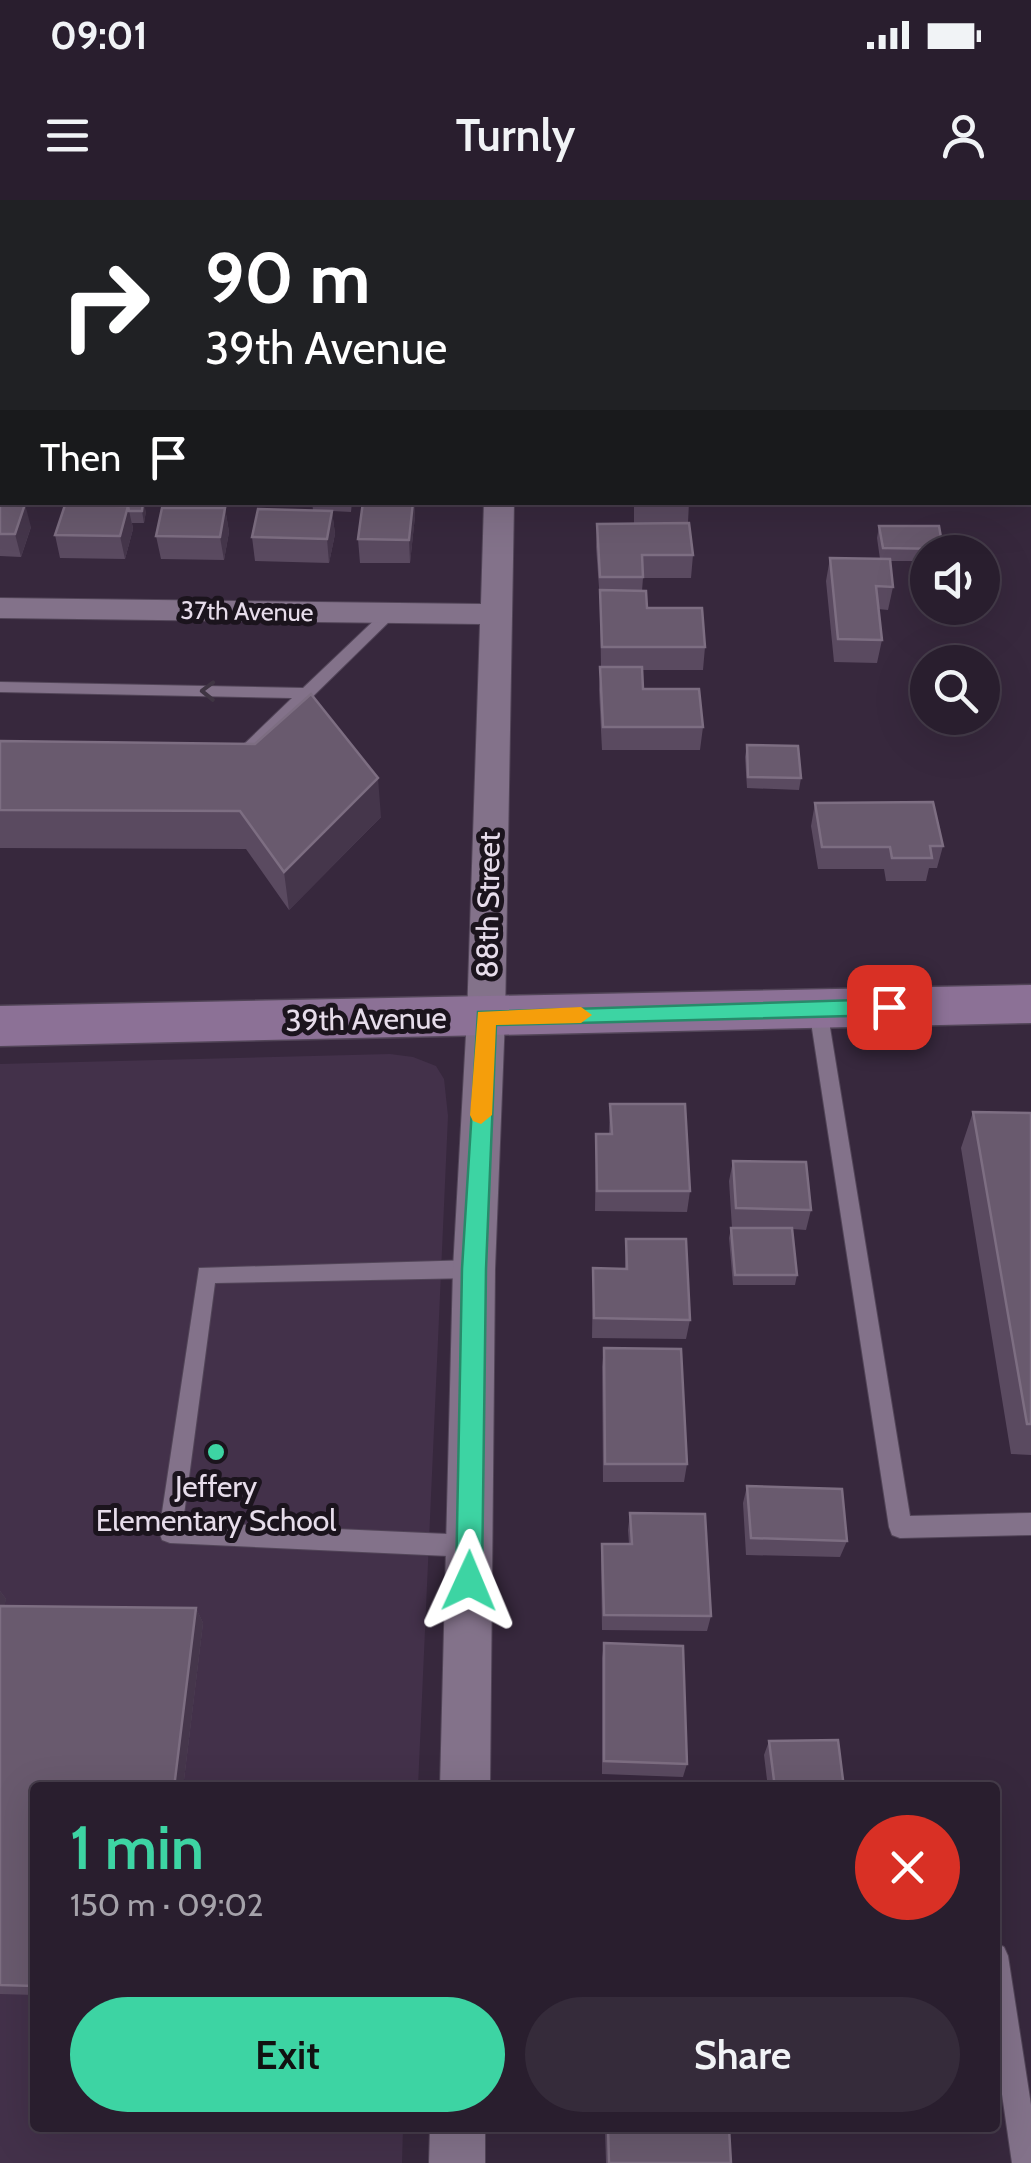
<!DOCTYPE html>
<html lang="en">
<head>
<meta charset="utf-8">
<style>
  :root { --surface:#291e2e; --page:#352b3a; --text:#f1f3f6; --muted:#a5a2aa; --line:#453c4a; --accent:#3dd4a3 }
  body { margin:0; font-family:Cabin,sans-serif; background:var(--page); color:var(--text); height:100vh; display:flex; flex-direction:column; font-size:38px; white-space:nowrap }
  * { box-sizing:border-box; margin:0 }
  p { font-size:32px; color:var(--muted) }
  .icon { flex:none; width:55px; height:55px; fill:none; stroke:currentColor; stroke-width:2; stroke-linecap:round; stroke-linejoin:round }
  .map { position:relative; flex:1; overflow:hidden }
  .panel { position:absolute; left:30px; top:1582px; width:970px; height:350px; display:flex; flex-direction:column; background:var(--surface); border-radius:10px; box-shadow:0 10px 40px #0002,0 0 0 2px var(--line) }
  .panel>* { flex:none }
  .banner { position:absolute; left:0px; top:0px; width:1032px; height:305px; box-shadow:0 10px 40px #0002,0 0 0 2px var(--line); background:#202124; color:#fff; overflow:hidden }
  .controls { position:absolute; left:910px; top:335px; display:grid; gap:20px }
  .controls a { display:grid; place-items:center; width:90px; height:90px; border-radius:50%; background:var(--surface); box-shadow:0 10px 40px #0002,0 0 0 2px var(--line); font-size:50px }
  .pin { position:absolute; display:grid; place-items:center; width:85px; height:85px; color:#fff; margin:-42px; border-radius:20px; box-shadow:0 5px 15px #0006 }
  .me { position:absolute; width:110px; margin:-55px; rotate:1deg; stroke-linejoin:round; filter:drop-shadow(0 0 8px #0008) }
  .turn { display:flex; align-items:center; gap:35px; height:210px; padding:0 40px; font-size:45px }
  .turn .icon { width:130px; height:130px; stroke-width:2.5 }
  .turn b { display:block; font-size:70px; line-height:85px }
  .then { display:flex; align-items:center; height:95px; padding:0 40px; background:#0003; gap:20px; font-size:38px }
  .round { display:grid; place-items:center; flex:none; width:105px; height:105px; border-radius:52px; background:var(--page) }
  .headline { display:flex; align-items:center; justify-content:space-between; height:170px; padding:0 40px }
  h1 { font-size:60px; font-weight:600; line-height:75px; color:var(--accent) }
  .button { display:flex; gap:20px; margin-top:auto; padding:20px 40px }
  .button a { flex:1; height:115px; border-radius:60px; background:var(--accent); color:#111; font-size:40px; font-weight:600; line-height:115px; text-align:center }
  .button a+a { background:var(--page); color:var(--text) }
  .status { display:flex; justify-content:space-between; align-items:center; height:70px; padding:0 50px; background:var(--surface); direction:ltr }
  .status svg { height:28px; fill:currentColor }
  header { display:flex; justify-content:space-between; align-items:center; height:130px; padding:0 40px; background:var(--surface); font-size:45px; font-weight:600 }
  .map>svg:first-child { display:block }
  .built { fill:#43314a }
  .lines { fill:none; stroke-linecap:round; stroke-linejoin:round }
  .service-casing { stroke:#524558; stroke-width:2 }
  .minor-casing { stroke:#524558; stroke-width:2 }
  .secondary-casing { stroke:#524558; stroke-width:3 }
  .service { fill:#83728a; fill-rule:evenodd }
  .minor { fill:#83728a; fill-rule:evenodd }
  .secondary { fill:#8c7196; fill-rule:evenodd }
  .wall { fill:#5a4a60 }
  .shaded-wall { fill:#45364b }
  .building { fill:#695a6e; stroke:#7d6e82; stroke-width:2.5 }
  .oneway { stroke:#3f3543 }
  .route { fill:#3dd4a3; stroke:#288a6a; stroke-width:2.5 }
  .slow { fill:#f59e0b }
  .poi-dot { fill:#3dd4a3; stroke:#1b141d; stroke-width:4 }
  .labels { text-anchor:middle; dominant-baseline:central; stroke-width:10; stroke-linejoin:round; paint-order:stroke }
  .far-street-label { font-size:25px; fill:#e7ddeb; stroke:#1b141d }
  .street-label { font-size:30px; fill:#e7ddeb; stroke:#1b141d }
  .poi-label { font-size:30px; fill:#e7ddeb; stroke:#1b141d }
</style>
</head>
<body>
<div class="status"><b>09:01</b><svg viewBox="0 0 49 12"><path d="M0 12V9h3v3zM5 12V6h3v6zM10 12V3h3v9zM15 12V0h3v12zM26 1h20v11H26zM47 4h2v5h-2z"/></svg></div>
<header><svg class="icon" aria-label="menu" viewBox="0 0 24 24"><path d="M4 6h16M4 12h16M4 18h16"/></svg>Turnly<svg class="icon" aria-label="person" viewBox="0 0 24 24"><circle cx="12" cy="8" r="4"/><path d="M4 21q1-7 8-7t8 7"/></svg></header>
<div class="map">
<svg width="1031" height="1963" viewBox="0 0 1031 1963">
  <rect width="100%" height="100%" fill="#37283d"/>
  <path class="built" d="M 390,854 L 413,857 L 436,866 L 444,879 L 448,916 L 418,1587 L 35,1588 L 35,1928 L 403,1928 L 402,1963 L 0,1963 L 0,864 Z"/>
  <g class="lines">
    <g class="service-casing">
      <path id="service" d="M 390,408 L 398,413 L 395,416 L 248,560 L 226,560 L 224,556 L 226,552 L 238,550 L 292,498 L 0,492 L 0,482 L 303,488 L 385,410 Z
        M 818,802 L 827,809 L 910,1316 L 1031,1313 L 1031,1335 L 900,1338 L 892,1335 L 889,1327 L 809,809 Z
        M 474,1060 L 481,1063 L 484,1069 L 481,1075 L 474,1078 L 215,1083 L 183,1322 L 470,1335 L 478,1338 L 481,1346 L 478,1354 L 470,1357 L 170,1343 L 162,1340 L 159,1332 L 199,1068 Z
        M 995,1743 L 1004,1747 L 1008,1756 L 1031,1905 L 1031,1963 L 1012,1963 L 995,1846 Z"/>
    </g>
    <g class="minor-casing">
      <path id="minor" d="M 505,0 L 529,0 L 529,2 L 505,2 Z
        M 0,118 L 2,118 L 2,134 L 0,134 Z
        M 484,302 L 514,302 L 505,817 L 495,1069 L 490,1588 L 440,1588 L 453,1069 L 467,817 L 480,424 L 0,418 L 0,398 L 481,404 Z
        M 430,1928 L 485,1928 L 485,1963 L 429,1963 Z"/>
    </g>
    <g class="secondary-casing">
      <path id="secondary" d="M 1031,785 L 1031,823 L 0,846 L 0,806 Z"/>
    </g>
    <use href="#service" class="service"/>
    <use href="#minor" class="minor"/>
    <use href="#secondary" class="secondary"/>
  </g>
  <path class="wall" d="M 152,0 L 189,0 L 188,2 L 153,2 Z
    M 597,0 L 672,0 L 672,2 L 597,2 Z
    M 0,38 L 2,39 L 2,88 L 0,88 Z
    M 312,302 L 352,302 L 351,312 L 332,311 L 335,334 L 329,363 L 255,361 L 252,337 L 313,310 Z
    M 363,302 L 414,302 L 415,316 L 410,363 L 360,363 L 358,339 Z
    M 602,302 L 689,302 L 688,323 L 693,355 L 691,378 L 643,378 L 642,391 L 647,408 L 705,447 L 703,470 L 642,470 L 643,489 L 703,527 L 700,550 L 602,550 L 599,490 L 601,467 L 600,401 L 596,347 L 597,324 L 634,323 L 634,305 L 602,305 Z
    M 0,303 L 31,327 L 21,357 L 0,356 Z
    M 65,305 L 146,311 L 144,323 L 132,323 L 133,329 L 125,359 L 60,358 L 55,335 Z
    M 225,308 L 229,332 L 224,360 L 161,359 L 156,336 Z
    M 879,326 L 943,349 L 942,352 L 928,352 L 928,361 L 890,361 L 893,387 L 888,410 L 878,409 L 882,440 L 877,463 L 834,462 L 826,381 L 830,358 L 880,359 L 877,338 Z
    M 0,541 L 381,617 L 289,710 L 246,649 L 0,648 Z
    M 747,545 L 801,578 L 799,590 L 747,588 L 745,557 Z
    M 815,603 L 943,646 L 937,668 L 929,668 L 926,681 L 886,681 L 884,669 L 818,669 L 811,626 Z
    M 610,904 L 690,991 L 687,1012 L 595,1011 L 596,934 L 609,934 Z
    M 973,912 L 1031,913 L 1031,1255 L 1011,1254 L 961,948 Z
    M 733,961 L 811,1010 L 806,1030 L 792,1029 L 797,1075 L 795,1085 L 733,1085 L 729,1038 L 731,1028 L 732,1028 L 729,981 Z
    M 626,1039 L 690,1120 L 686,1139 L 592,1138 L 593,1068 L 625,1069 Z
    M 604,1148 L 687,1264 L 684,1282 L 603,1282 L 602,1167 Z
    M 747,1286 L 847,1341 L 840,1357 L 746,1355 L 743,1303 Z
    M 630,1313 L 711,1416 L 707,1431 L 602,1430 L 601,1360 L 602,1344 L 629,1344 L 628,1330 Z
    M 0,1391 L 6,1399 L 4,1406 L 196,1408 L 203,1423 L 183,1588 L 35,1588 L 35,1795 L 0,1794 Z
    M 604,1443 L 687,1564 L 683,1577 L 602,1574 L 602,1458 Z
    M 769,1541 L 844,1588 L 768,1588 L 764,1555 Z
    M 605,1928 L 729,1928 L 731,1963 L 606,1963 Z"/>
  <path class="shaded-wall" d="M 143,302 L 146,311 L 144,323 L 142,311 Z
    M 413,302 L 414,302 L 415,316 L 410,363 L 409,340 Z
    M 25,304 L 31,327 L 21,357 L 15,334 Z
    M 128,306 L 133,329 L 125,359 L 120,336 Z
    M 225,308 L 229,332 L 224,360 L 220,337 Z
    M 332,311 L 335,334 L 329,363 L 327,339 Z
    M 378,578 L 381,617 L 289,710 L 284,672 Z
    M 0,1391 L 6,1399 L 2,1421 L 0,1419 Z
    M 196,1408 L 203,1423 L 183,1588 L 174,1588 Z"/>
  <path class="building" d="M 249,0 L 283,0 L 282,2 L 249,2 Z
    M 0,38 L 2,39 L 2,66 L 0,66 Z
    M 123,302 L 143,302 L 142,311 L 129,311 L 128,306 L 122,306 Z
    M 363,302 L 413,302 L 409,340 L 358,339 Z
    M 636,302 L 689,302 L 690,305 L 636,304 Z
    M 0,303 L 25,304 L 15,334 L 0,334 Z
    M 65,305 L 128,306 L 120,336 L 55,335 Z
    M 162,308 L 225,308 L 220,337 L 156,336 Z
    M 258,309 L 332,311 L 327,339 L 252,337 Z
    M 689,323 L 693,355 L 642,355 L 643,377 L 600,377 L 597,324 Z
    M 879,326 L 939,326 L 943,349 L 883,348 Z
    M 830,358 L 890,359 L 893,387 L 876,386 L 882,440 L 838,439 Z
    M 600,390 L 646,391 L 647,408 L 702,408 L 705,447 L 602,447 Z
    M 600,467 L 642,467 L 643,489 L 699,489 L 703,527 L 603,527 Z
    M 311,494 L 378,578 L 284,672 L 240,611 L 0,610 L 0,541 L 255,544 Z
    M 747,545 L 798,546 L 801,578 L 748,577 Z
    M 933,602 L 943,646 L 930,646 L 932,658 L 892,658 L 890,647 L 822,647 L 815,603 Z
    M 610,904 L 685,904 L 690,991 L 597,991 L 596,934 L 612,934 Z
    M 973,912 L 1031,913 L 1031,1224 L 1027,1224 Z
    M 733,961 L 806,962 L 811,1010 L 736,1008 Z
    M 731,1028 L 792,1028 L 797,1075 L 735,1075 Z
    M 626,1039 L 686,1039 L 690,1120 L 594,1118 L 593,1068 L 627,1069 Z
    M 604,1148 L 681,1149 L 687,1264 L 605,1264 Z
    M 747,1286 L 842,1289 L 847,1341 L 751,1338 Z
    M 630,1313 L 705,1314 L 711,1416 L 604,1415 L 602,1344 L 632,1344 Z
    M 0,1406 L 196,1408 L 174,1588 L 35,1588 L 35,1786 L 0,1785 Z
    M 604,1443 L 683,1446 L 687,1564 L 604,1561 Z
    M 838,1540 L 844,1588 L 775,1588 L 769,1541 Z
    M 608,1928 L 729,1928 L 731,1963 L 609,1963 Z"/>
  <defs><path id="oneway-chevron" d="M-2-3.5L2.5 0L-2 3.5" fill="none" stroke-width="1.6" stroke-linecap="round" stroke-linejoin="round" transform="scale(2.5)"/></defs>
  <use class="oneway" href="#oneway-chevron" transform="translate(208 491) rotate(-179)"/>
  <path class="route" d="M 889,799 L 900,807 L 889,815 L 496,825 L 486,1069 L 482,1381 L 478,1390 L 469,1393 L 460,1390 L 456,1381 L 462,1069 L 478,812 Z"/>
  <path class="slow" d="M 581,807 L 592,815 L 581,823 L 496,825 L 492,915 L 481,924 L 473,921 L 470,915 L 478,812 Z"/>
  <circle class="poi-dot" cx="216" cy="1252" r="10"/>
  <g class="labels">
    <g class="far-street-label">
      <text transform="translate(247 411) rotate(1)">37th Avenue</text>
    </g>
    <g class="street-label">
      <text transform="translate(488 705) rotate(-89)">88th Street</text>
      <text transform="translate(366 819) rotate(-1)">39th Avenue</text>
    </g>
    <g class="poi-label">
      <text x="216" y="1286">Jeffery<tspan x="216" dy="34">Elementary School</tspan></text>
    </g>
  </g>
</svg>
<div class="controls">
<a><svg class="icon" aria-label="sound" viewBox="0 0 24 24"><path d="M4 9h4l5-4v14l-5-4H4zM17 9q2 3 0 6"/></svg></a>
<a><svg class="icon" aria-label="search" viewBox="0 0 24 24"><circle cx="10" cy="10" r="6"/><path d="M15 15l6 6"/></svg></a>
</div>
<div class="pin" style="left:889px;top:807px;background:#d93025"><svg class="icon" aria-label="arrive" viewBox="0 0 24 24"><path d="M6 21V4h12l-3 4 3 4H6"/></svg></div>
<svg class="me" style="left:469px;top:1381px" viewBox="-20 -20 40 40"><path d="M0-17L14 15 0 8-14 15z" fill="#3dd4a3" stroke="#fff" stroke-width="4"/></svg>
<div class="banner">
<div class="turn"><svg class="icon" aria-label="right" viewBox="0 0 24 24"><path d="M7 20v-9h11M14 6l5 5-5 5"/></svg><div><b>90 m</b>39th Avenue</div></div>
<div class="then">Then<svg class="icon" aria-label="arrive" viewBox="0 0 24 24"><path d="M6 21V4h12l-3 4 3 4H6"/></svg></div>
</div>
<section class="panel">
<div class="headline"><div><h1>1 min</h1><p>150 m · 09:02</p></div><a class="round" style="background:#d93025;color:#fff"><svg class="icon" aria-label="close" viewBox="0 0 24 24"><path d="M6 6l12 12M18 6L6 18"/></svg></a></div>
<div class="button"><a>Exit</a><a>Share</a></div>
</section>
</div>
</body>
</html>
